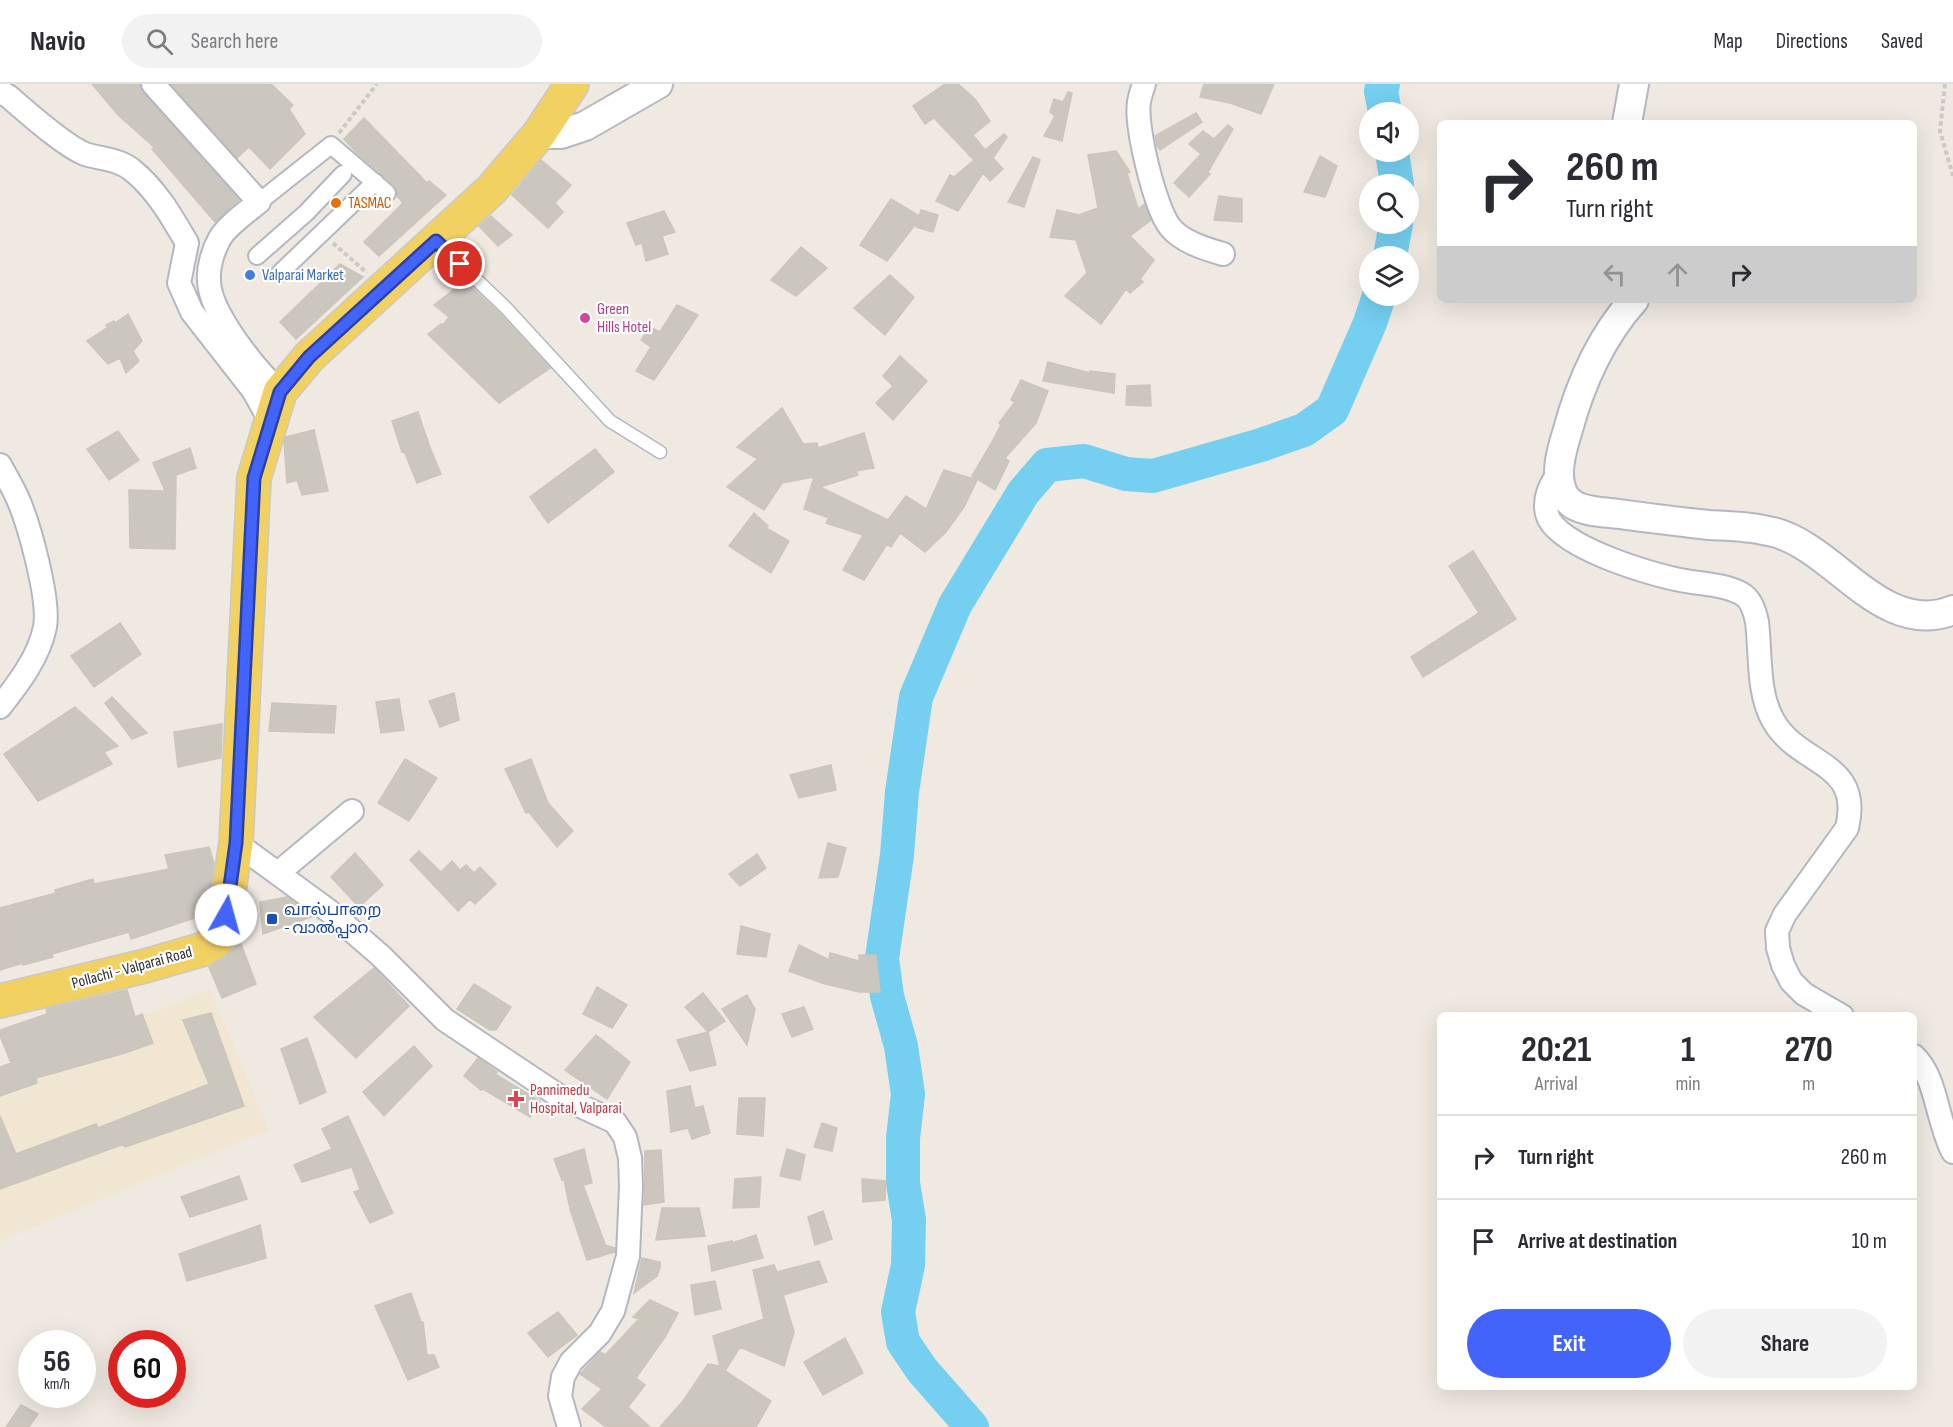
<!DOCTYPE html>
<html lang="en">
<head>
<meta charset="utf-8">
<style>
  :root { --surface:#fff; --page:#f2f2f3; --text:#2b2b33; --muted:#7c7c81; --line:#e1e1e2; --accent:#4264fb }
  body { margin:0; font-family:"Sofia Sans Condensed","Noto Sans Malayalam","Noto Sans Tamil",sans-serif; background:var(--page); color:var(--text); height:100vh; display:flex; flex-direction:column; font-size:22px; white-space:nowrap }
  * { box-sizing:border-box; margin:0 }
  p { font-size:20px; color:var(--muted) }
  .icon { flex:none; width:33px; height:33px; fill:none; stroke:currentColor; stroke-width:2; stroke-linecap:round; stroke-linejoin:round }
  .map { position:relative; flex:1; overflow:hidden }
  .panel { position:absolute; left:1437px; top:928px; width:480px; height:378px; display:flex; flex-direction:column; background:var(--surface); border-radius:9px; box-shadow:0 6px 24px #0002 }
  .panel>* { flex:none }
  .guide { position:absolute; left:1437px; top:36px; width:480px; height:183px; border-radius:9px; box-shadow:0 6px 24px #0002; background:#fff; color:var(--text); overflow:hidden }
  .tools { position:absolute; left:1359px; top:18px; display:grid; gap:12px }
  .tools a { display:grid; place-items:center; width:60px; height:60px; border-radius:50%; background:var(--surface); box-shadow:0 6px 24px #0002; font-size:30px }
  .speed { position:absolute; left:18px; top:1246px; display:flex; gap:12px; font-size:30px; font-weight:700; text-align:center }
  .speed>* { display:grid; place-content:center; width:78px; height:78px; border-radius:50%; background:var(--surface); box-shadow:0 6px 24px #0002; line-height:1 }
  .speed small { font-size:15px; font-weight:400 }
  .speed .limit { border:9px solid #d22; background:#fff; color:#111 }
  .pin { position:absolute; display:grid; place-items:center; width:51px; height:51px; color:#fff; margin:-26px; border:3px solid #fff; border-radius:50%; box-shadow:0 2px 6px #0007 }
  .me { position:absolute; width:66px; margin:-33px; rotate:7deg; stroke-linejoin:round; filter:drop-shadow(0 0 4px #0008) }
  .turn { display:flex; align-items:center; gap:21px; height:126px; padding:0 30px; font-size:27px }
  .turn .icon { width:78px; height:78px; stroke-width:2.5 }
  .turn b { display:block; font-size:42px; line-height:51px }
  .lanes { display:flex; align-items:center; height:57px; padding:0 30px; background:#0003; justify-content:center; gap:30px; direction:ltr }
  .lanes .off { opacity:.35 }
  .eta { display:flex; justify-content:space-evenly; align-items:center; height:102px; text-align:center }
  .eta b { font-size:36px; font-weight:700; line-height:42px }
  .primary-button { display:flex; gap:12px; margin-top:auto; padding:12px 30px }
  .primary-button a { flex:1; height:69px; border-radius:36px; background:var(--accent); color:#fff; font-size:24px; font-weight:700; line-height:69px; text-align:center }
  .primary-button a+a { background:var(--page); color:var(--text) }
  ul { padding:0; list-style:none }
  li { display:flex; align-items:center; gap:18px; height:84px; padding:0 30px; border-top:2px solid var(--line) }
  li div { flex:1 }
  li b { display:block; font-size:22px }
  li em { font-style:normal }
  header { display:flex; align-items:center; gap:36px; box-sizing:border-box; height:84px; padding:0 30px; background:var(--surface); border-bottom:2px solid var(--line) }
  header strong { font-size:28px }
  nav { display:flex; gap:33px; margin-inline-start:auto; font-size:21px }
  .search { width:420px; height:54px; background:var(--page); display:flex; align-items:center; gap:15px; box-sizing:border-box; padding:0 21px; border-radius:33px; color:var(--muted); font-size:22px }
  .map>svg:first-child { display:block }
  .education { fill:#f0e6d1 }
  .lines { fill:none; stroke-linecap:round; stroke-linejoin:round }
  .river { stroke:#75cff0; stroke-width:34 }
  .building { fill:#cbc7bf; stroke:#cbc5ba; stroke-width:1.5 }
  .service-casing { stroke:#b4b7c1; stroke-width:15 }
  .pedestrian-casing { stroke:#b4b7c1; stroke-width:20 }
  .minor-casing { stroke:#b4b7c1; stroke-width:26 }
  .tertiary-casing { stroke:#b4b7c1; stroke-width:32 }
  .primary-casing { stroke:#c9c9c9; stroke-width:36 }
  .path { stroke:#c9c9c9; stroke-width:4; stroke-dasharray:4.5 3; stroke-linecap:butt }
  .service { stroke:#fff; stroke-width:12 }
  .pedestrian { stroke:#fff; stroke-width:16 }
  .minor { stroke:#fff; stroke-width:22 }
  .tertiary { stroke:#fff; stroke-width:28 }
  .primary { stroke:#f2d163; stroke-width:33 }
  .route-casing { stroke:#2b41a3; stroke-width:15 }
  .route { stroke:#4264fb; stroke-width:10 }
  .food-dot { fill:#e8710a; stroke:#fff; stroke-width:2 }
  .shop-dot { fill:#3f7fe0; stroke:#fff; stroke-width:2 }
  .hotel-dot { fill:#d1479c; stroke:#fff; stroke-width:2 }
  .transit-dot { fill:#1a4fb4; stroke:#fff; stroke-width:2 }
  .health-dot { fill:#e0444e; stroke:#fff; stroke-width:2 }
  .labels { text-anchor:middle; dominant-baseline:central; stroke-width:4.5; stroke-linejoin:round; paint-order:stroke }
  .food-label { font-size:16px; fill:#c56008; stroke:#fff; text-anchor:start }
  .shop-label { font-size:16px; fill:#366cbe; stroke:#fff; text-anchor:start }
  .hotel-label { font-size:16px; fill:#b23c85; stroke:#fff; text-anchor:start }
  .transit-label { font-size:16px; fill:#164399; stroke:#fff; text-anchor:start }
  .street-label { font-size:16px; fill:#2e2e2e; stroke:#fff }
  .health-label { font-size:16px; fill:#be3a42; stroke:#fff; text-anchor:start }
</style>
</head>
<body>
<header>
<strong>Navio</strong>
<div class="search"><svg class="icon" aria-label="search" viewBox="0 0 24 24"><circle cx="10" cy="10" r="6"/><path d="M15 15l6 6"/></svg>Search here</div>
<nav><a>Map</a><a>Directions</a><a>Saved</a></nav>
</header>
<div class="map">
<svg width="1953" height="1343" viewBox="0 0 1953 1343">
  <rect width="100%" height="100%" fill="#efe9e1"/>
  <path class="education" d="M 210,905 L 269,1046 L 0,1157 L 0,990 Z"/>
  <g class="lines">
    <path class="river" d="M 1383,0 L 1381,7 L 1385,28
      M 1392,68 L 1397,100
      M 1390,172 L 1396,140
      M 972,1343 L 922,1286 L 903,1258 L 898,1228 L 908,1181 L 909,1136 L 903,1099 L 903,1054 L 908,1010 L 901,962 L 887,912 L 882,874 L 897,771 L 902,708 L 916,613 L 955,521 L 1023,409 L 1047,381 L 1084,377 L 1126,390 L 1153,392 L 1261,361 L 1304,346 L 1332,326 L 1370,239 L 1379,212"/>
  </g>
  <path class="building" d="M 92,0 L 140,0 L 143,9 L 239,116 L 215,138 L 152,65 L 154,63 L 118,31 Z
    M 171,0 L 271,0 L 293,21 L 289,25 L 305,50 L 270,85 L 249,63 L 237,74 Z
    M 945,0 L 958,0 L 975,15 L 990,37 L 973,51 L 985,66 L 1004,50 L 1007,53 L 993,74 L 1003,85 L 990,97 L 983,89 L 958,127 L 936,117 L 950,91 L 954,93 L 974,76 L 934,34 L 925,40 L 913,22 Z
    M 1204,0 L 1274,0 L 1261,30 L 1230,19 L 1200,13 Z
    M 1068,8 L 1072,9 L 1062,57 L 1044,52 L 1055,32 L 1050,28 L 1054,15 L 1063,18 Z
    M 1196,29 L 1202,38 L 1160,66 L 1157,62 L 1155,52 Z
    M 364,34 L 427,99 L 429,97 L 446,111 L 379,172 L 364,158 L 403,119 L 397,112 L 397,106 L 394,101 L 357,69 L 344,55 Z
    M 1228,41 L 1233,45 L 1208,88 L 1210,90 L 1189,113 L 1174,99 L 1201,70 L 1189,60 L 1203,47 L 1214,55 Z
    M 1116,67 L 1130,88 L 1127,89 L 1138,125 L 1145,120 L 1151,136 L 1130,152 L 1154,176 L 1140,195 L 1143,198 L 1130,209 L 1126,205 L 1101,240 L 1065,212 L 1087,189 L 1076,156 L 1050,153 L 1057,126 L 1079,131 L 1098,124 L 1088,71 Z
    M 1320,72 L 1337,82 L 1325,113 L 1304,108 Z
    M 1033,73 L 1040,76 L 1024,123 L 1008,118 Z
    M 541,76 L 571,101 L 555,119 L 563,128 L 548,144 L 512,111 Z
    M 1219,112 L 1242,115 L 1242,138 L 1214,136 Z
    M 891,115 L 919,132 L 921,126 L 938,131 L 933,148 L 916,143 L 918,137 L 887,177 L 860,161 Z
    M 664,127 L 675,148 L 662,152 L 668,170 L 646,177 L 642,159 L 636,161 L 627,139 Z
    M 491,132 L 512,151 L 498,162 L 479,142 Z
    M 801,163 L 827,184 L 796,212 L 771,196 Z
    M 340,180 L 363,193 L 296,255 L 280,238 Z
    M 890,191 L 914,213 L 885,251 L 854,224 Z
    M 465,197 L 500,230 L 550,284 L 499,319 L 428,250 L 441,240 L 443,241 L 449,233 L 434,221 Z
    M 677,221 L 698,231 L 654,296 L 636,287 L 651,263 L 641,256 L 650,243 L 660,248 Z
    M 128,230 L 142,257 L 133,267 L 139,277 L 126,289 L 120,274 L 108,280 L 87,257 L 107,244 L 106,241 L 114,237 L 115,239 Z
    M 900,272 L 927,297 L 893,336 L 876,319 L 893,302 L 883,292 Z
    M 1048,278 L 1090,289 L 1090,287 L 1115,290 L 1114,309 L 1043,297 Z
    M 1021,296 L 1048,307 L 1036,339 L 1005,374 L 1009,377 L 995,406 L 972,392 L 992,358 L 1001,341 L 999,339 L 1015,318 L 1011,316 Z
    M 1150,301 L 1151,322 L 1126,321 L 1127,302 Z
    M 782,324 L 803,360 L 817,359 L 818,364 L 864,349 L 874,384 L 856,387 L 858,391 L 820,403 L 888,436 L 906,412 L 926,425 L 944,386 L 977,396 L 964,423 L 946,448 L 925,468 L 900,449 L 891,463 L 887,460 L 864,496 L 843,486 L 863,451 L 826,439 L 829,434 L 804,425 L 814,393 L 782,399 L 764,426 L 727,403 L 758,375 L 737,363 Z
    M 418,328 L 429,361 L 441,390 L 417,399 L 404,367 L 402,368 L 392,337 Z
    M 314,346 L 328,407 L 302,411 L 297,396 L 287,399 L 284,358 L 286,353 Z
    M 118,347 L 139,376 L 109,396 L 87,365 Z
    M 190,364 L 196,384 L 176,391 L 175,465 L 130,464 L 129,406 L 165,407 L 153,379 Z
    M 595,365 L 614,388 L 548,439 L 530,413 Z
    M 754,429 L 768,442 L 766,444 L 789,457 L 771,489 L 729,462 Z
    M 1473,467 L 1516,535 L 1423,593 L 1411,573 L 1479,529 L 1449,482 Z
    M 120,539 L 141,570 L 94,603 L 71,572 Z
    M 454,609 L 459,636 L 440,643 L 429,617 Z
    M 112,613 L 147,649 L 132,655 L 105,619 Z
    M 399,615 L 404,646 L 381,649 L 376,618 Z
    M 272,619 L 336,622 L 334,649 L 269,647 Z
    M 75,623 L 118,662 L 104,668 L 112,680 L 38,717 L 4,670 Z
    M 222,640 L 221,674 L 178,683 L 174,648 Z
    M 405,675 L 437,694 L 409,737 L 378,719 Z
    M 531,675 L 548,719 L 573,747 L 557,763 L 529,728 L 526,729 L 505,685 Z
    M 831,681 L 836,706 L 799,714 L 790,691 Z
    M 828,759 L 846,764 L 838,793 L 819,794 Z
    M 209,763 L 214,779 L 207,830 L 131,855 L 129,848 L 52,870 L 53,873 L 23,881 L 23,879 L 0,886 L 0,824 L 56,809 L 55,806 L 93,795 L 94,800 L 169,785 L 165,771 Z
    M 419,767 L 441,788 L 452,777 L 460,786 L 466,781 L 474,789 L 480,783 L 496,800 L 475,820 L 470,815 L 458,827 L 410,776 Z
    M 355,769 L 383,801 L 359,823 L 331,793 Z
    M 757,770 L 766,784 L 740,802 L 729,790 Z
    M 287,813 L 314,832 L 263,850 L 260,818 Z
    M 741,842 L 770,850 L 766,873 L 737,870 Z
    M 241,860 L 256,900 L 222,914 L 209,883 L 226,873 L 236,862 Z
    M 799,861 L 829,876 L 830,869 L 859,877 L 859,871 L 876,871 L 880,908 L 859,908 L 822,899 L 789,887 Z
    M 374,884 L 409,922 L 356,974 L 314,933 Z
    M 474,900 L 511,923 L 496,946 L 490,946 L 457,925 Z
    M 597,903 L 627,921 L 612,944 L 583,930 Z
    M 127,906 L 135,933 L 142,930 L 153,959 L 125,969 L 36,994 L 37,999 L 0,1012 L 0,983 L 11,979 L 0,952 L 0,946 L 47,930 L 46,925 Z
    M 703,909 L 725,937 L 708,948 L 685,923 Z
    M 747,911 L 755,925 L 747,961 L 722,925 Z
    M 804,923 L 813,945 L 792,953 L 782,930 Z
    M 211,929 L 244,1022 L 125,1063 L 124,1060 L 0,1105 L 0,1032 L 16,1070 L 96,1040 L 98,1044 L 209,1000 L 183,936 Z
    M 708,948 L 716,981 L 690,987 L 677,956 Z
    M 596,951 L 630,978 L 607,1015 L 565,986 Z
    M 307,954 L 326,1008 L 300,1020 L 281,965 Z
    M 414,962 L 432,982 L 384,1032 L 363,1008 Z
    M 478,974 L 497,988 L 495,990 L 540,1017 L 530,1033 L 483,1005 L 481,1006 L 464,992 Z
    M 690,1002 L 695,1024 L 703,1022 L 710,1049 L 692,1055 L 688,1044 L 671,1048 L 667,1007 Z
    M 739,1014 L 765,1014 L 763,1052 L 737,1050 Z
    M 348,1032 L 393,1129 L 370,1139 L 354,1108 L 360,1106 L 352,1083 L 302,1098 L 294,1081 L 332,1065 L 322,1045 Z
    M 822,1039 L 837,1044 L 832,1067 L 814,1063 Z
    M 584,1065 L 592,1099 L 583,1101 L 605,1160 L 601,1160 L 615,1164 L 615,1168 L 587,1176 L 570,1125 L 564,1095 L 562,1096 L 554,1075 Z
    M 787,1065 L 805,1071 L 800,1096 L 780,1092 Z
    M 661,1066 L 664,1118 L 644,1121 L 645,1067 Z
    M 239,1092 L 247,1115 L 190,1133 L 181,1113 Z
    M 761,1093 L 759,1123 L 733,1124 L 735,1095 Z
    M 862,1095 L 886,1097 L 885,1116 L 863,1118 Z
    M 662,1124 L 699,1124 L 705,1152 L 656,1156 Z
    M 823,1127 L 832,1155 L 815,1161 L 808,1133 Z
    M 260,1141 L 266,1174 L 187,1197 L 179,1170 Z
    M 756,1151 L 763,1174 L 712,1187 L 708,1162 L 732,1157 L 732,1159 Z
    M 642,1174 L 660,1178 L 660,1184 L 657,1192 L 634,1209 Z
    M 819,1177 L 827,1198 L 783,1211 L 794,1248 L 784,1282 L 740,1263 L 725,1287 L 771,1317 L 756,1343 L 660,1343 L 683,1317 L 708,1280 L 720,1282 L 713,1252 L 764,1235 L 753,1186 L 774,1181 L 777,1188 Z
    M 715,1197 L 721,1225 L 695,1231 L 691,1201 Z
    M 411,1209 L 421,1238 L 423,1238 L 427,1271 L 434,1271 L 439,1283 L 408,1296 L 375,1222 Z
    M 650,1216 L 678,1229 L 665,1253 L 636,1294 L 645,1301 L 628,1323 L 650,1343 L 606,1343 L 582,1325 L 602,1305 L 580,1290 L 600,1268 L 605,1271 L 639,1235 L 633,1233 Z
    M 558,1228 L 577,1251 L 548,1273 L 528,1249 Z
    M 845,1254 L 863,1289 L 823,1311 L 804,1278 Z
    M 21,1321 L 38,1330 L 29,1343 L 6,1343 Z"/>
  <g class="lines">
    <g class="service-casing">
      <path id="service" d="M 437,158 L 506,224 L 610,337 L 660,368"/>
    </g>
    <g class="pedestrian-casing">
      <path id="pedestrian" d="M 259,118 L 331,61 L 387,109 L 331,61
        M 257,172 L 306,129 L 343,90
        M 280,189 L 375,98"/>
    </g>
    <g class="minor-casing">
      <path id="minor" d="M 153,0 L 259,118 C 248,127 225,143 219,156 C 213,167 208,183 209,196 C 209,229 257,287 280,308
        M 1144,0 C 1142,6 1140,12 1139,18 C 1135,42 1155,124 1170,143 C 1182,158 1206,165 1223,170
        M 0,8 L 8,12 C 27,28 63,61 85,70 C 100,75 119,75 132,86 C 156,105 172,133 187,159 L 179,199 L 192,228 L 253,306 L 272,340
        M 0,381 C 6,392 12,402 17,413 C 29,439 50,516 45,543 C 39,573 18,600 0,623
        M 1560,387 C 1551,400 1543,413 1547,430 C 1555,462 1649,490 1680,496 C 1700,500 1724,500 1742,510 C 1751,515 1755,528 1757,538 C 1761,570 1757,610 1774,638 C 1801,683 1863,677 1847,744 L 1785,830 L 1777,847 L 1778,864 L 1783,881 L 1791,897 L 1804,910 L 1842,932
        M 236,759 L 329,827 L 381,872 L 445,936 L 559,1012 L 615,1038 L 625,1053 L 630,1074 L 631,1102 L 628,1172 L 613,1227 L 600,1249 L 571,1278 L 563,1293 L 560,1312 L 569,1343
        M 278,789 L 352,727
        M 1914,972 C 1937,993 1937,1039 1953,1068"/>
    </g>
    <g class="tertiary-casing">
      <path id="tertiary" d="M 1627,39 L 1634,0
        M 539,50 L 561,50 L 585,42 L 658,0
        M 1634,216 C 1600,254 1580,300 1567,349 C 1561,368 1554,393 1564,411 C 1566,415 1571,419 1574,421 C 1586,428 1605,428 1619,430 C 1649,434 1679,438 1709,441 C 1729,442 1749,442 1768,447 C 1781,449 1795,456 1806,463 C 1850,490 1895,550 1953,526"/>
    </g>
    <g class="primary-casing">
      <path id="primary" d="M 0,917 L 145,882 L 204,865 L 216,857 L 223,848 L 236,759 L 254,394 L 280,308 L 309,273 L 492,105 L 539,50 L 572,0"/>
    </g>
    <path class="path" d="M 1945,0 L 1940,47 L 1953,92
      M 339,49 L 377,0
      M 333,159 L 366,188"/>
    <use href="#service" class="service"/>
    <use href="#pedestrian" class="pedestrian"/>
    <use href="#minor" class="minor"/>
    <use href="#tertiary" class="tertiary"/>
    <use href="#primary" class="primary"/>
  </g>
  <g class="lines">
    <g class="route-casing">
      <path id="route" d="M 226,831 L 236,759 L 254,394 L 280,308 L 309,273 L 436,157 L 460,180"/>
    </g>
    <use href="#route" class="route"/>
  </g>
  <circle class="food-dot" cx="336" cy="119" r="6"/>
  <circle class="shop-dot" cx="250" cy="191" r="6"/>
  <circle class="hotel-dot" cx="585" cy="234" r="6"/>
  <rect class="transit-dot" x="266" y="829" width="12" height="12" rx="3"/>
  <path class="health-dot" d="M513 1006h6v6h6v6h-6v6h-6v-6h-6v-6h6z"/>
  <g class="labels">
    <g class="food-label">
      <text x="348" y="119">TASMAC</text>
    </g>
    <g class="shop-label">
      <text x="262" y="191">Valparai Market</text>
    </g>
    <g class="hotel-label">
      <text x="597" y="225">Green<tspan x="597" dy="18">Hills Hotel</tspan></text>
    </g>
    <g class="transit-label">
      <text x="284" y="826">வால்பாறை<tspan x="284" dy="18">- വാൽപ്പാറ</tspan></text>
    </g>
    <g class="street-label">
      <text transform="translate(132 884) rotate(-15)">Pollachi - Valparai Road</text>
    </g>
    <g class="health-label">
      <text x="530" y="1006">Pannimedu<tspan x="530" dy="18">Hospital, Valparai</tspan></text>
    </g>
  </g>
</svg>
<div class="tools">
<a><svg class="icon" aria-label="sound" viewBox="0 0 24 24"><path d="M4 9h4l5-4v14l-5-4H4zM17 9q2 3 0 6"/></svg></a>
<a><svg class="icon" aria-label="search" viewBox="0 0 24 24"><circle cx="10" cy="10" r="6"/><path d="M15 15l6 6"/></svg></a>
<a><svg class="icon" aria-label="layers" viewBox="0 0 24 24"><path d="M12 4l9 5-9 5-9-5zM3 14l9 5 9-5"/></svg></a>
</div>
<div class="speed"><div>56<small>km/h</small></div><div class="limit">60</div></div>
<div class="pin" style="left:460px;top:180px;background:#d93025"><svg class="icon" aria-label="arrive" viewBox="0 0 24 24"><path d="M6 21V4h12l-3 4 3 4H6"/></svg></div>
<svg class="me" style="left:226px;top:831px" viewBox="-20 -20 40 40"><circle r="19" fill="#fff"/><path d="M0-13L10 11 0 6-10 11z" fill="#4264fb"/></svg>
<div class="guide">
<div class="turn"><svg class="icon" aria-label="right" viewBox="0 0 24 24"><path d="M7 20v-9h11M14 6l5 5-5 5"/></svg><div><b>260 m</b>Turn right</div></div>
<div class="lanes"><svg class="icon off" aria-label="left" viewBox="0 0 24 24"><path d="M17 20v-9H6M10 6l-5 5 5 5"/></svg><svg class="icon off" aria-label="ahead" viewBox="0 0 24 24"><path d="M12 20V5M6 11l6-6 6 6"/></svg><svg class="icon" aria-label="right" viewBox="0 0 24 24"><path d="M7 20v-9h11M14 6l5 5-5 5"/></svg></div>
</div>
<section class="panel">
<div class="eta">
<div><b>20:21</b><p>Arrival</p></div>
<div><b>1</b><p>min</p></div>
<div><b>270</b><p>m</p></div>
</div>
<ul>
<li><svg class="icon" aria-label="right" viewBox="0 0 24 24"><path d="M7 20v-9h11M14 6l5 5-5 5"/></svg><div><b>Turn right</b></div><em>260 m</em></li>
<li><svg class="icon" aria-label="arrive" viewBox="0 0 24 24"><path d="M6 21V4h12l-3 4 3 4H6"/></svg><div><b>Arrive at destination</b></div><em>10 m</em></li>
</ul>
<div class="primary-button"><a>Exit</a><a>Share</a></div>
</section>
</div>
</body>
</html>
